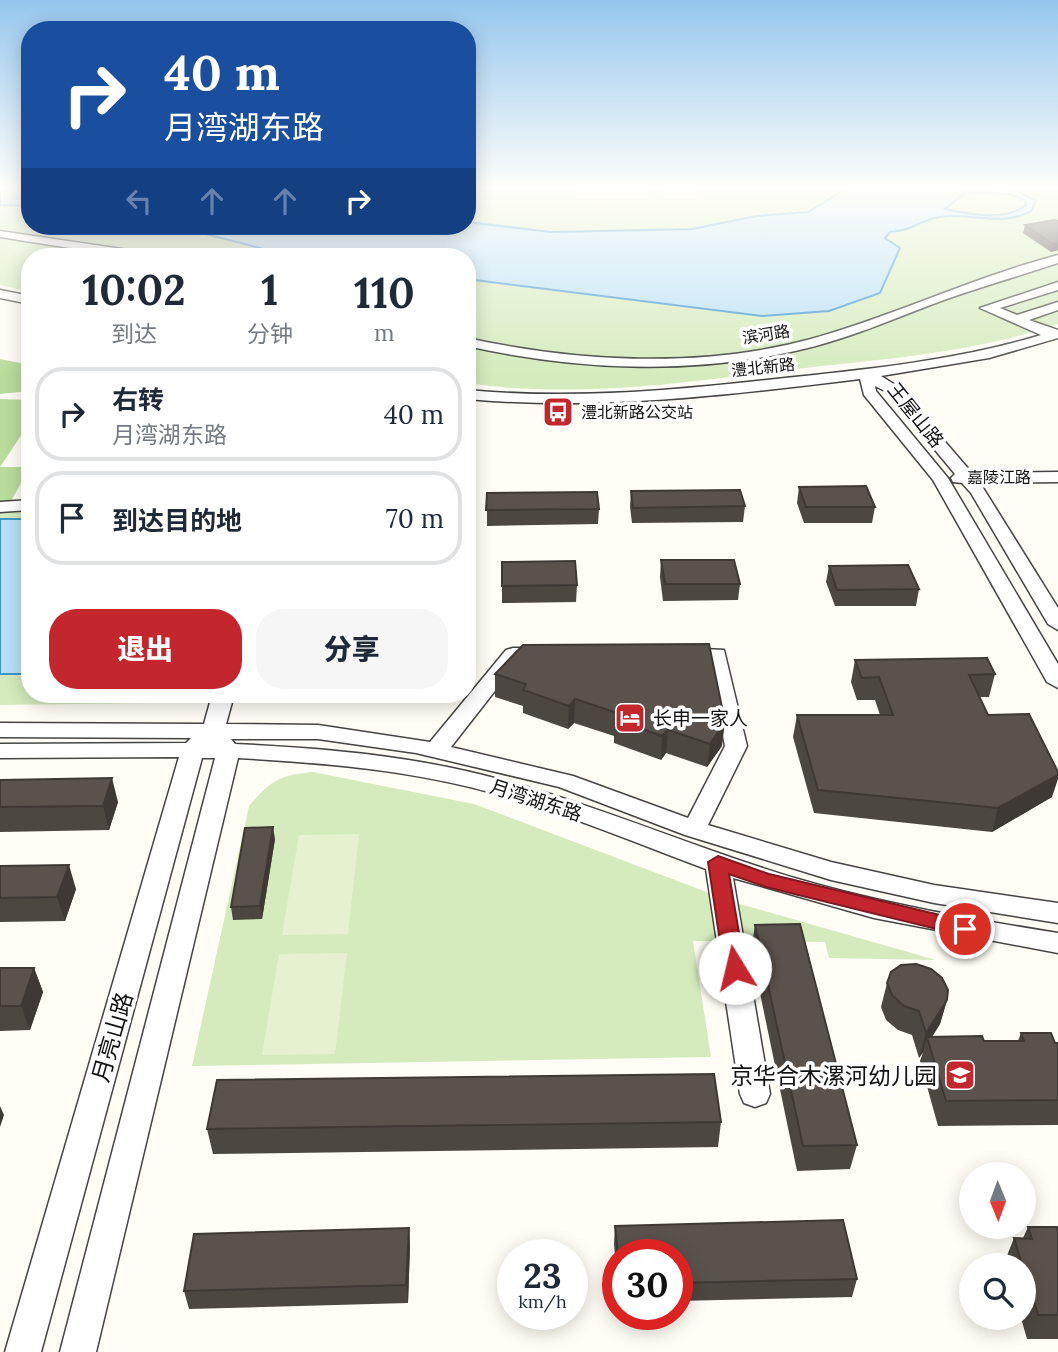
<!DOCTYPE html>
<html lang="zh">
<head>
<meta charset="utf-8">
<style>
  :root { --surface:#fff; --page:#f6f6f7; --text:#1f2937; --muted:#747a83; --line:#e0e1e3; --accent:#c4262e }
  body { margin:0; font-family:Lora,"Noto Sans SC",serif; background:var(--page); color:var(--text); height:100vh; display:flex; flex-direction:column; font-size:26px; white-space:nowrap }
  * { box-sizing:border-box; margin:0 }
  p { font-size:23px; color:var(--muted) }
  .icon { flex:none; width:38px; height:38px; fill:none; stroke:currentColor; stroke-width:2; stroke-linecap:round; stroke-linejoin:round }
  .map { position:relative; flex:1; overflow:hidden }
  .sheet { position:absolute; left:21px; top:248px; width:455px; height:455px; display:flex; flex-direction:column; background:var(--surface); border-radius:28px; box-shadow:0 4px 18px #0003 }
  .sheet>* { flex:none }
  .top-card { position:absolute; left:21px; top:21px; width:455px; height:214px; border-radius:28px; box-shadow:0 4px 18px #0003; background:#1a4fa0; color:#fff; overflow:hidden }
  .needle { width:46px; rotate:179deg }
  .controls { position:absolute; left:959px; top:1162px; display:grid; gap:14px }
  .controls a { display:grid; place-items:center; width:77px; height:77px; border-radius:50%; background:var(--surface); box-shadow:0 4px 18px #0003; font-size:35px }
  .speed { position:absolute; left:497px; top:1239px; display:flex; gap:14px; font-size:35px; font-weight:700; text-align:center }
  .speed>* { display:grid; place-content:center; width:91px; height:91px; border-radius:50%; background:var(--surface); box-shadow:0 4px 18px #0003; line-height:1 }
  .speed small { font-size:18px; font-weight:400 }
  .speed .limit { border:10px solid #d22; background:#fff; color:#111 }
  .pin { position:absolute; display:grid; place-items:center; width:60px; height:60px; color:#fff; margin:-30px; border:4px solid #fff; border-radius:50%; box-shadow:0 2px 7px #0007 }
  .me { position:absolute; width:77px; margin:-38px; rotate:351deg; stroke-linejoin:round; filter:drop-shadow(0 0 5px #0008) }
  .turn { display:flex; align-items:center; gap:24px; height:147px; padding:0 28px; font-size:32px }
  .turn .icon { width:91px; height:91px; stroke-width:2.5 }
  .turn b { display:block; font-size:49px; line-height:60px }
  .lanes { display:flex; align-items:center; height:66px; padding:0 28px; background:#0003; justify-content:center; gap:35px; direction:ltr }
  .lanes .off { opacity:.35 }
  .eta { display:flex; justify-content:space-evenly; align-items:center; height:119px; text-align:center }
  .eta b { font-size:42px; font-weight:800; line-height:49px }
  .primary-button { display:flex; gap:14px; margin-top:auto; padding:14px 28px }
  .primary-button a { flex:1; height:80px; border-radius:28px; background:var(--accent); color:#fff; font-size:28px; font-weight:800; line-height:80px; text-align:center }
  .primary-button a+a { background:var(--page); color:var(--text) }
  ul { padding:0; list-style:none }
  li { display:flex; align-items:center; gap:21px; height:94px; margin:0 14px 10px; padding:0 14px; border:4px solid var(--line); border-radius:28px }
  li div { flex:1 }
  li b { display:block; font-size:26px }
  li em { font-style:normal }
  .map>svg:first-child { display:block }
  .green { fill:#d5ebbd }
  .forest { fill:#b9dc9c }
  .pitch { fill:#e6f2cf }
  .water { fill:#b9e0f7; stroke:#3f96cf; stroke-width:2; fill-rule:evenodd }
  .lines { fill:none; stroke-linecap:round; stroke-linejoin:round }
  .minor-casing { stroke:#444; stroke-width:3 }
  .minor { fill:#fff; fill-rule:evenodd }
  .wall { fill:#4d4742 }
  .shaded-wall { fill:#3f3936 }
  .building { fill:#5a524d; stroke:#3f3936; stroke-width:2 }
  .route { fill:#c4262e; stroke:#7f191e; stroke-width:2 }
  .labels { text-anchor:middle; dominant-baseline:central; stroke-width:7; stroke-linejoin:round; paint-order:stroke }
  .far-street-label { font-size:16px; fill:#111; stroke:#fff }
  .far-poi-label { font-size:16px; fill:#111; stroke:#fff; text-anchor:start }
  .street-label { font-size:19px; fill:#111; stroke:#fff }
  .poi-label { font-size:19px; fill:#111; stroke:#fff; text-anchor:start }
  .near-street-label { font-size:23px; fill:#111; stroke:#fff }
  .near-poi-label { font-size:23px; fill:#111; stroke:#fff; text-anchor:end }
</style>
</head>
<body>
<div class="map">
<svg width="1058" height="1352" viewBox="0 0 1058 1352">
  <rect width="100%" height="100%" fill="#fffdf5"/>
  <path class="green" d="M 467,187 L 848,187 L 807,212 L 757,216 L 691,228 L 551,231 L 467,222 Z
    M 973,187 L 1058,187 L 1058,324 C 974,353 884,359 796,369 C 687,382 577,399 467,383 L 467,280 L 762,316 L 829,312 L 880,293 L 900,249 L 885,238 L 890,232 C 925,230 946,207 973,187 Z
    M 0,205 L 30,207 L 30,226 L 171,226 L 292,257 L 30,257 L 30,292 L 0,285 Z
    M 30,511 L 30,695 L 158,695 L 149,703 L 0,705 L 0,512 Z
    M 313,772 L 474,804 L 733,902 L 936,960 L 829,958 L 825,942 L 693,941 L 711,1057 L 192,1066 L 249,806 C 271,780 280,775 313,772 Z"/>
  <path class="forest" d="M 0,359 L 30,365 L 30,391 L 0,394 Z
    M 0,399 L 30,400 L 30,422 L 0,467 L 30,467 L 11,501 L 0,501 Z"/>
  <path class="pitch" d="M 563,187 L 642,187 L 660,201 L 587,208 Z
    M 652,187 L 691,187 L 710,201 L 674,204 Z
    M 359,834 L 348,934 L 282,935 L 299,835 Z
    M 347,953 L 335,1054 L 262,1055 L 279,954 Z"/>
  <path class="water" d="M 0,187 L 30,187 L 30,206 L 0,205 Z
    M 849,187 L 997,187 L 1017,191 L 1036,201 L 1031,211 C 1000,229 963,209 931,219 C 914,225 911,230 890,232 L 885,238 L 900,248 L 880,293 L 829,311 L 762,316 L 467,279 L 467,257 L 295,257 L 174,226 L 467,226 L 467,222 L 551,232 L 692,229 L 757,216 L 808,212 ZM 966,192 L 1009,194 L 1025,200 L 1026,205 C 1005,222 970,214 945,209 Z
    M 0,519 L 30,519 L 30,674 L 0,674 Z"/>
  <g class="lines">
    <g class="minor-casing">
      <path id="minor" d="M 0,231 L 149,253 L 155,257 L 127,257 L 0,237 Z
        M 1058,255 L 1058,263 C 1019,276 980,287 941,301 C 893,319 846,340 795,351 C 688,375 574,370 467,346 L 467,338 C 578,362 700,369 811,339 C 894,316 974,277 1058,255 Z
        M 1058,282 L 1058,290 L 1000,308 L 1017,315 L 1058,302 L 1058,310 L 1029,320 L 1058,330 L 1058,338 L 989,358 L 881,376 L 897,386 L 972,473 L 1058,472 L 1058,482 L 980,483 L 1058,608 L 1058,630 L 1048,624 L 971,493 L 962,483 L 953,482 L 951,478 L 955,474 L 887,392 L 875,386 L 876,391 L 948,478 L 1058,664 L 1058,688 L 1047,682 L 933,480 L 864,395 L 860,379 C 730,395 598,411 467,399 L 467,390 C 574,400 679,390 785,378 C 871,369 958,360 1041,335 L 980,308 Z
        M 0,290 L 30,296 L 30,304 L 0,298 Z
        M 30,500 L 30,510 L 0,512 L 0,502 Z
        M 513,648 L 542,648 L 552,654 L 542,660 L 519,660 L 451,747 L 573,776 L 688,818 L 725,746 L 708,660 L 683,660 L 673,654 L 683,648 L 724,650 L 747,746 L 708,825 L 831,862 L 934,885 L 1058,903 L 1058,923 L 934,903 L 831,880 L 685,835 L 559,787 L 416,753 L 318,739 L 231,739 L 235,744 C 325,748 415,756 502,780 C 603,807 699,850 798,879 C 883,904 971,919 1058,933 L 1058,953 L 874,918 L 733,878 L 770,1094 L 766,1103 L 755,1107 L 744,1103 L 740,1094 L 706,869 C 636,843 567,814 496,794 C 412,770 324,763 238,758 L 96,1352 L 60,1352 L 215,758 L 202,758 L 41,1352 L 5,1352 L 179,757 L 0,758 L 0,744 L 186,743 L 191,738 L 0,737 L 0,723 L 204,724 L 212,695 L 234,695 L 226,724 L 318,725 L 430,742 L 506,650 Z"/>
    </g>
    <use href="#minor" class="minor"/>
  </g>
  <path class="wall" d="M 1058,221 L 1058,250 L 1051,252 L 1023,233 L 1025,225 Z
    M 799,487 L 875,507 L 872,523 L 804,523 L 797,503 Z
    M 631,491 L 745,506 L 743,522 L 632,523 L 630,507 Z
    M 487,493 L 599,509 L 598,524 L 487,526 Z
    M 661,560 L 740,584 L 738,600 L 663,601 L 660,577 Z
    M 829,566 L 919,589 L 916,606 L 835,606 L 826,582 Z
    M 577,585 L 576,602 L 502,603 L 502,586 Z
    M 855,660 L 995,674 L 989,697 L 980,697 L 988,715 L 1052,797 L 992,832 L 814,813 L 793,737 L 797,715 L 880,715 L 875,700 L 857,700 L 851,682 Z
    M 495,674 L 722,746 L 707,767 L 666,753 L 661,760 L 614,743 L 614,736 L 574,723 L 568,729 L 523,713 L 523,706 L 495,697 Z
    M 345,695 L 425,695 L 347,696 Z
    M 0,780 L 118,802 L 109,830 L 0,832 Z
    M 275,839 L 262,919 L 233,920 L 231,907 Z
    M 0,866 L 76,889 L 65,921 L 0,922 Z
    M 755,925 L 857,1145 L 850,1169 L 797,1171 L 751,950 Z
    M 0,968 L 34,968 L 43,992 L 30,1030 L 0,1031 Z
    M 887,983 L 947,1000 L 940,1024 L 932,1036 L 984,1041 L 1018,1041 L 1021,1033 L 1058,1043 L 1058,1125 L 938,1126 L 920,1061 L 923,1052 L 919,1058 L 912,1035 L 898,1030 L 886,1020 L 881,1007 Z
    M 721,1122 L 718,1147 L 213,1154 L 207,1129 Z
    M 615,1226 L 857,1279 L 852,1297 L 677,1301 L 677,1255 L 618,1255 L 618,1290 L 614,1244 Z
    M 1028,1227 L 1058,1231 L 1058,1339 L 1027,1339 L 1021,1318 L 1024,1318 L 1024,1265 L 1005,1265 L 1004,1263 L 1014,1238 L 1023,1238 Z
    M 409,1228 L 410,1246 L 408,1303 L 189,1309 L 184,1291 Z"/>
  <path class="shaded-wall" d="M 1058,243 L 1058,250 L 1051,252 L 1053,244 Z
    M 575,699 L 574,723 L 568,729 L 569,706 Z
    M 725,722 L 722,746 L 707,767 L 710,744 Z
    M 668,730 L 666,753 L 661,760 L 662,736 Z
    M 1058,775 L 1058,779 L 1052,797 L 992,832 L 998,808 Z
    M 112,778 L 118,802 L 109,830 L 103,806 Z
    M 273,827 L 275,839 L 262,919 L 260,906 Z
    M 69,865 L 76,889 L 65,921 L 57,897 Z
    M 34,968 L 43,992 L 30,1030 L 21,1006 Z
    M 947,1000 L 940,1024 L 929,1042 L 927,1037 L 923,1052 L 919,1058 L 926,1033 Z
    M 0,1106 L 4,1115 L 0,1127 Z
    M 409,1228 L 410,1246 L 408,1303 L 406,1285 Z"/>
  <path class="building" d="M 1054,220 L 1058,221 L 1058,243 L 1053,244 L 1025,225 Z
    M 866,486 L 875,507 L 806,507 L 799,487 Z
    M 740,490 L 745,506 L 633,508 L 631,491 Z
    M 597,492 L 599,509 L 486,510 L 487,493 Z
    M 661,560 L 734,560 L 740,584 L 665,584 Z
    M 575,561 L 577,585 L 502,586 L 502,562 Z
    M 908,565 L 919,589 L 837,590 L 829,566 Z
    M 709,644 L 725,722 L 710,744 L 668,730 L 662,736 L 615,719 L 620,714 L 575,699 L 569,706 L 523,690 L 526,684 L 495,674 L 523,645 Z
    M 987,658 L 995,674 L 969,675 L 988,715 L 1029,714 L 1058,772 L 1058,775 L 998,808 L 818,790 L 797,715 L 893,715 L 879,677 L 862,678 L 855,660 Z
    M 112,778 L 103,806 L 0,807 L 0,780 Z
    M 273,827 L 260,906 L 231,907 L 245,828 Z
    M 69,865 L 57,897 L 0,898 L 0,866 Z
    M 800,924 L 857,1145 L 803,1146 L 755,925 Z
    M 916,964 L 931,969 L 942,978 L 948,990 L 947,1000 L 926,1033 L 919,1011 L 904,1006 L 892,995 L 887,983 L 891,972 L 901,965 Z
    M 0,968 L 34,968 L 21,1006 L 0,1006 Z
    M 1021,1033 L 1051,1033 L 1055,1043 L 1058,1043 L 1058,1100 L 946,1101 L 927,1037 L 982,1036 L 984,1041 L 1024,1041 Z
    M 714,1074 L 721,1122 L 207,1129 L 217,1080 Z
    M 843,1220 L 857,1279 L 677,1283 L 677,1255 L 618,1255 L 615,1226 Z
    M 1028,1227 L 1057,1227 L 1058,1231 L 1058,1315 L 1038,1315 L 1024,1270 L 1024,1265 L 1022,1265 L 1014,1238 L 1032,1239 Z
    M 409,1228 L 406,1285 L 184,1291 L 194,1234 Z"/>
  <linearGradient id="sky" x2="0" y2="1"><stop stop-color="#95c6ee"/><stop offset="0.5" stop-color="#fffefa"/><stop offset="1" stop-color="#fffefa" stop-opacity="0"/></linearGradient>
  <rect width="1058" height="376" fill="url(#sky)"/>
  <path class="route" d="M 718,856 L 769,874 L 965,921 L 972,923 L 975,929 L 972,934 L 965,936 L 766,887 L 729,874 L 745,968 L 742,973 L 727,973 L 724,968 L 708,862 Z"/>
  <defs>
    <g id="bus-square" transform="scale(1.575)"><rect x="-9" y="-9" width="18" height="18" rx="4" fill="#c4262e" stroke="#fff"/><path d="M-5-6H5V4H4V6H2V4H-2V6H-4V4H-5ZM-3.5-4V0h7V-4ZM-3.5 1.2v1.5H-2V1.2ZM2 1.2v1.5H3.5V1.2Z" fill="#fff"/></g>
    <g id="hotel-square" transform="scale(1.575)"><rect x="-9" y="-9" width="18" height="18" rx="4" fill="#c4262e" stroke="#fff"/><path d="M-6-4.5h1.5V1H6V5H4.5V3h-9V5H-6ZM-4 0a1.8 1.8 0 1 1 3.6 0ZM.5 0V-2.5h3Q6-2.5 6 0Z" fill="#fff"/></g>
    <g id="school-square" transform="scale(1.575)"><rect x="-9" y="-9" width="18" height="18" rx="4" fill="#c4262e" stroke="#fff"/><path d="M0-5L7-2L0 1L-7-2ZM-4 1L0 2.5L4 1V4Q0 6-4 4Z" fill="#fff"/></g>
  </defs>
  <g fill-rule="evenodd">
    <use href="#bus-square" x="558" y="412"/>
    <use href="#hotel-square" x="630" y="718"/>
    <use href="#school-square" x="960" y="1075"/>
  </g>
  <g class="labels">
    <g class="far-street-label">
      <text transform="translate(766 334) rotate(-9)">滨河路</text>
      <text transform="translate(763 367) rotate(-6)">澧北新路</text>
      <text x="999" y="477">嘉陵江路</text>
    </g>
    <g class="far-poi-label">
      <text x="581" y="412">澧北新路公交站</text>
    </g>
    <g class="street-label">
      <text transform="translate(916 415) rotate(51)">王屋山路</text>
      <text transform="translate(536 800) rotate(18)">月湾湖东路</text>
    </g>
    <g class="poi-label">
      <text x="653" y="718">长申一家人</text>
    </g>
    <g class="near-street-label">
      <text transform="translate(112 1037) rotate(-74)">月亮山路</text>
    </g>
    <g class="near-poi-label">
      <text x="937" y="1075">京华合木漯河幼儿园</text>
    </g>
  </g>
</svg>
<div class="controls">
<a><svg class="needle" viewBox="-14 -14 28 28"><path d="M0-13l5 13h-10z" fill="#e53935"/><path d="M0 13l5-13h-10z" fill="#747a83"/></svg></a>
<a><svg class="icon" aria-label="search" viewBox="0 0 24 24"><circle cx="10" cy="10" r="6"/><path d="M15 15l6 6"/></svg></a>
</div>
<div class="speed"><div>23<small>km/h</small></div><div class="limit">30</div></div>
<div class="pin" style="left:965px;top:929px;background:#d93025"><svg class="icon" aria-label="arrive" viewBox="0 0 24 24"><path d="M6 21V4h12l-3 4 3 4H6"/></svg></div>
<svg class="me" style="left:735px;top:968px" viewBox="-20 -20 40 40"><circle r="19" fill="#fff"/><path d="M0-13L10 11 0 6-10 11z" fill="#c4262e"/></svg>
<div class="top-card">
<div class="turn"><svg class="icon" aria-label="right" viewBox="0 0 24 24"><path d="M7 20v-9h11M14 6l5 5-5 5"/></svg><div><b>40 m</b>月湾湖东路</div></div>
<div class="lanes"><svg class="icon off" aria-label="left" viewBox="0 0 24 24"><path d="M17 20v-9H6M10 6l-5 5 5 5"/></svg><svg class="icon off" aria-label="ahead" viewBox="0 0 24 24"><path d="M12 20V5M6 11l6-6 6 6"/></svg><svg class="icon off" aria-label="ahead" viewBox="0 0 24 24"><path d="M12 20V5M6 11l6-6 6 6"/></svg><svg class="icon" aria-label="right" viewBox="0 0 24 24"><path d="M7 20v-9h11M14 6l5 5-5 5"/></svg></div>
</div>
<section class="sheet">
<div class="eta">
<div><b>10:02</b><p>到达</p></div>
<div><b>1</b><p>分钟</p></div>
<div><b>110</b><p>m</p></div>
</div>
<ul>
<li><svg class="icon" aria-label="right" viewBox="0 0 24 24"><path d="M7 20v-9h11M14 6l5 5-5 5"/></svg><div><b>右转</b><p>月湾湖东路</p></div><em>40 m</em></li>
<li><svg class="icon" aria-label="arrive" viewBox="0 0 24 24"><path d="M6 21V4h12l-3 4 3 4H6"/></svg><div><b>到达目的地</b></div><em>70 m</em></li>
</ul>
<div class="primary-button"><a>退出</a><a>分享</a></div>
</section>
</div>
</body>
</html>
